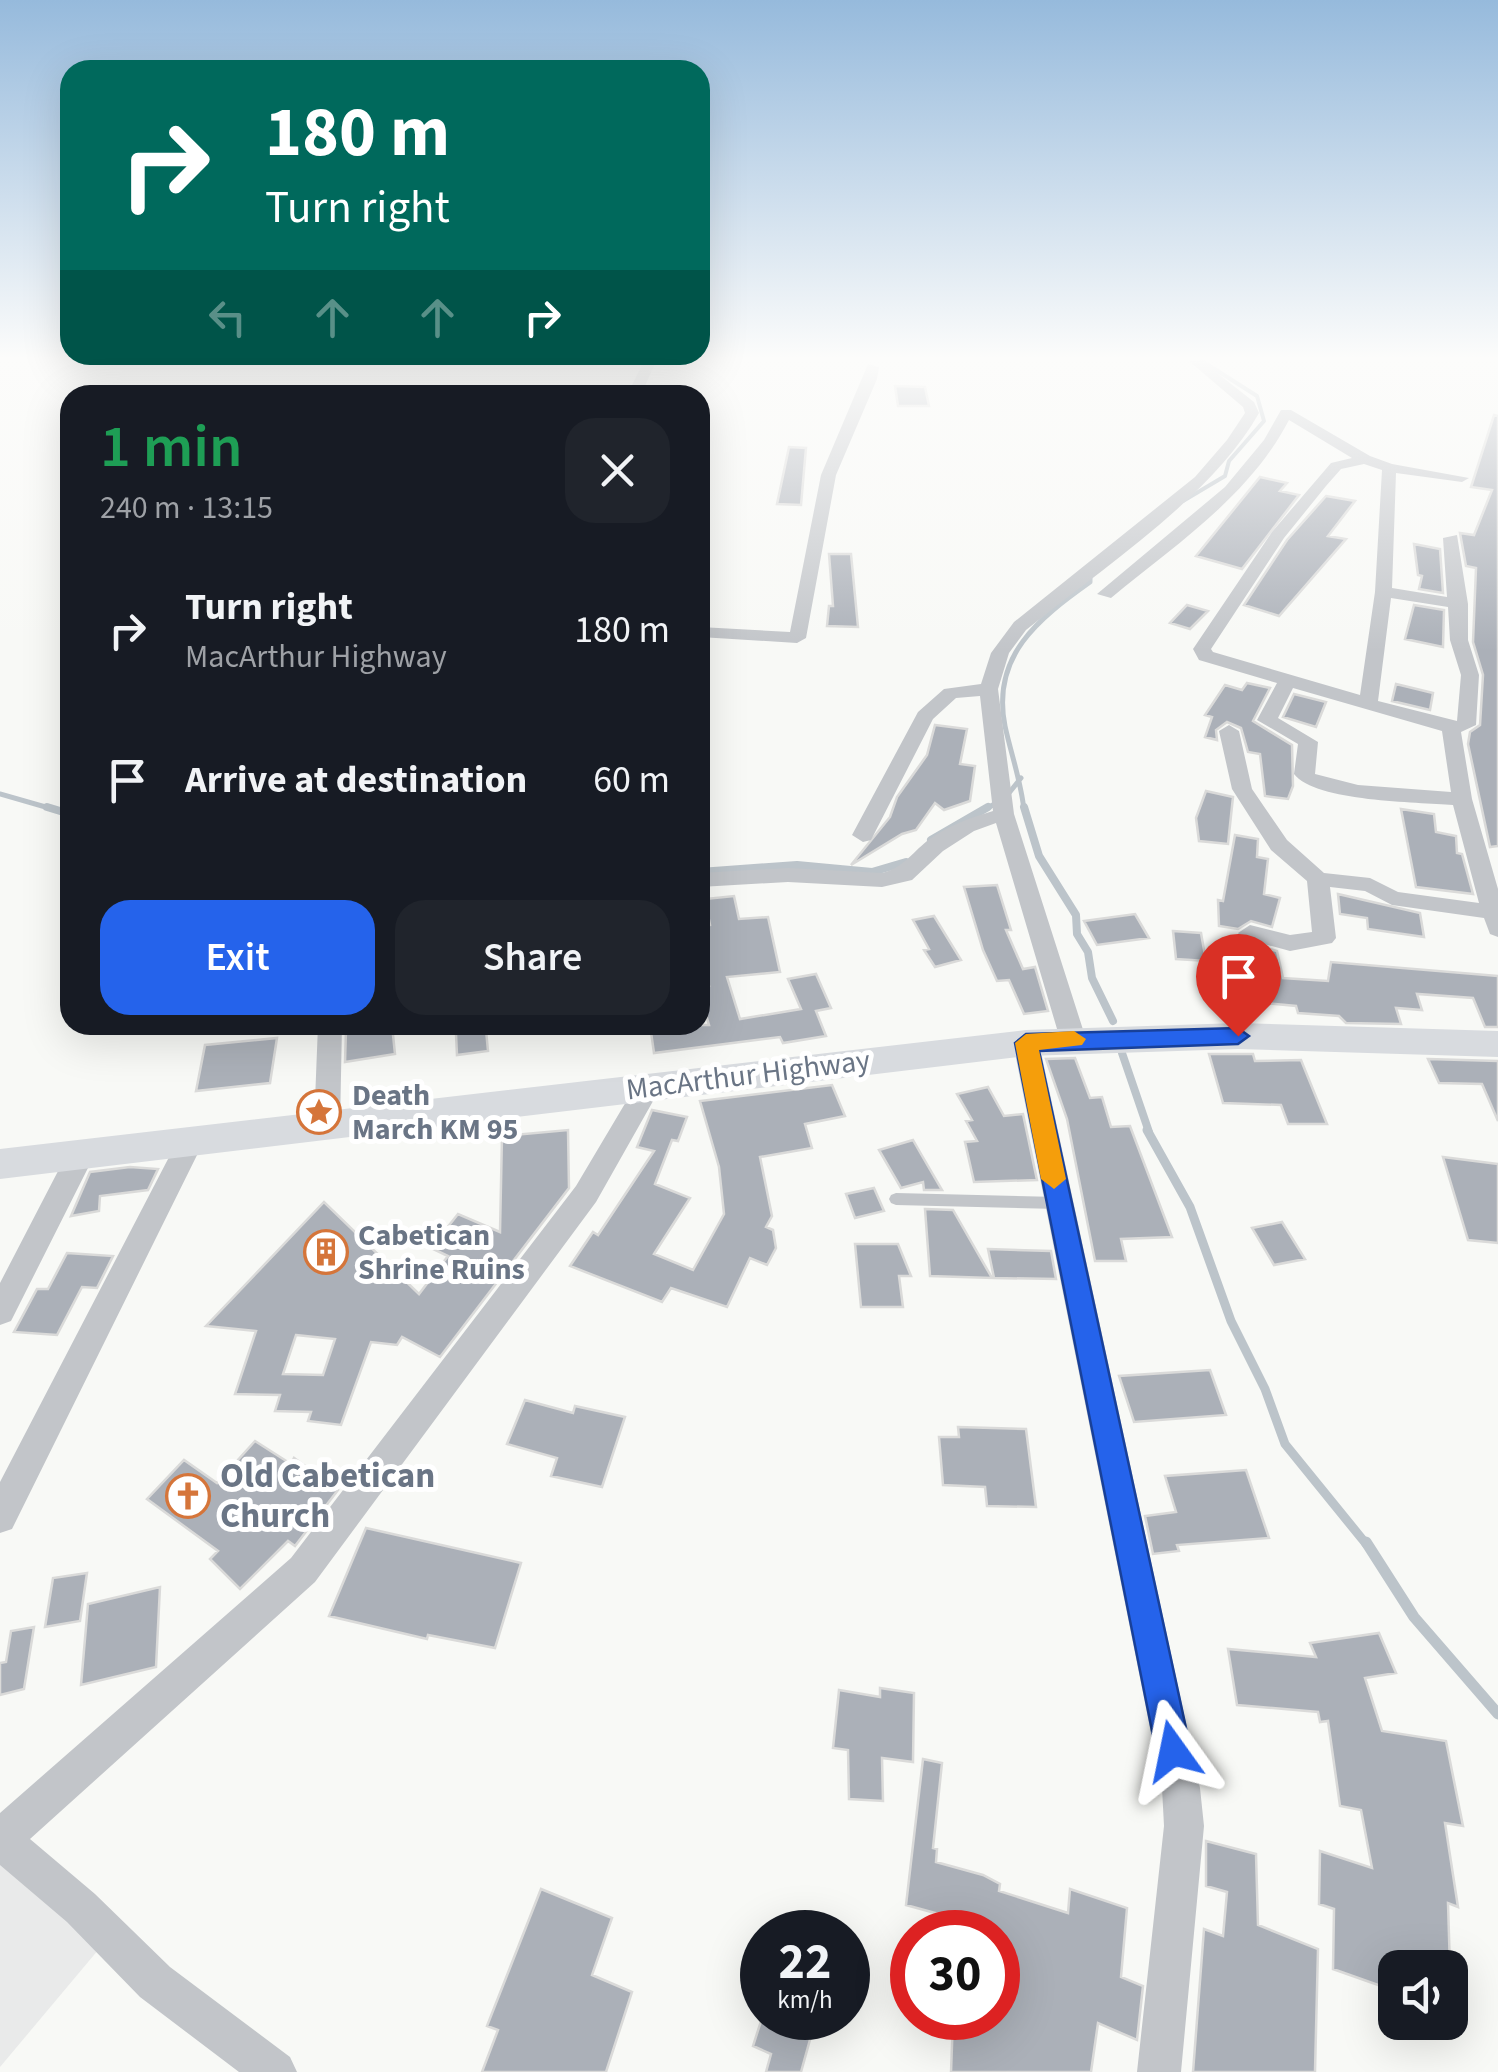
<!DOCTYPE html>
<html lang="en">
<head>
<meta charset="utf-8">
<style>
  :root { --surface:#171b24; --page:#20242c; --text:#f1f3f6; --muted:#9ea1a6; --accent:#2563eb }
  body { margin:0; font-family:"Source Sans 3",sans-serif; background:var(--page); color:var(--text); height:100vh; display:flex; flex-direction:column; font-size:38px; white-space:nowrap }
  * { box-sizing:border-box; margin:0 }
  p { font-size:32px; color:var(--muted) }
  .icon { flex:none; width:55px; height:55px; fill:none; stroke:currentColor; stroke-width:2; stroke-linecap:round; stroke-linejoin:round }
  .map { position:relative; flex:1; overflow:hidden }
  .panel { position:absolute; left:60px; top:385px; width:650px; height:650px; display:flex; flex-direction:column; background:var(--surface); border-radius:30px; box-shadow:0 10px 40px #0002 }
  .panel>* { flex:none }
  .top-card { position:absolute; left:60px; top:60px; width:650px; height:305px; border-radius:30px; box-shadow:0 10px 40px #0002; background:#00695c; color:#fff; overflow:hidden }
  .controls { position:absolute; left:1378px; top:1950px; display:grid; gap:20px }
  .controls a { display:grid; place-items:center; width:90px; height:90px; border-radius:20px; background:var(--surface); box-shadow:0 10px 40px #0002; font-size:50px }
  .speed { position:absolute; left:740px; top:1910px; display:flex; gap:20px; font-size:50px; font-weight:700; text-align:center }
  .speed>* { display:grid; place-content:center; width:130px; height:130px; border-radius:50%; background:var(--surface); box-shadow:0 10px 40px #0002; line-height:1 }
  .speed small { font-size:25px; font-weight:400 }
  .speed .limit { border:15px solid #d22; background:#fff; color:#111 }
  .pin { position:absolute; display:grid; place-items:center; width:85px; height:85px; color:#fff; margin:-102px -42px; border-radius:50% 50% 50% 0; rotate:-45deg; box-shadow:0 0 10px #0007 }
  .pin .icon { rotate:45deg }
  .me { position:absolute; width:110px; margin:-55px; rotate:348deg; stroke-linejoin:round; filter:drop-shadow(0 0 8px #0008) }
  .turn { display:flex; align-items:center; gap:35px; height:210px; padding:0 40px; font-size:45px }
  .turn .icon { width:130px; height:130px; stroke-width:2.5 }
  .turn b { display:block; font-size:70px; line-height:85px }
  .lanes { display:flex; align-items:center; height:95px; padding:0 40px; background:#0003; justify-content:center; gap:50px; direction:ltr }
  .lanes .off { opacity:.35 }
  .round { display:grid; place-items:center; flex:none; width:105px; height:105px; border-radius:30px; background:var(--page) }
  .headline { display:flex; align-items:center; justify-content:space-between; height:170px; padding:0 40px }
  h1 { font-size:60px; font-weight:600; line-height:75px; color:#1e9e55 }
  .button { display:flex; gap:20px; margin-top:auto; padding:20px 40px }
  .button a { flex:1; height:115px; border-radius:30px; background:var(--accent); color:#fff; font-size:40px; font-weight:600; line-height:115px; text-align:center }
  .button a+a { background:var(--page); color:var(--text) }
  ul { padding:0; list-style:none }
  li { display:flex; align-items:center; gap:30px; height:150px; padding:0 40px }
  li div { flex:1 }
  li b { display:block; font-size:38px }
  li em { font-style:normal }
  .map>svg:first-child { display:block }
  .built { fill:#e9eaea }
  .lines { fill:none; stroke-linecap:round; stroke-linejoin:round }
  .stream-far4 { stroke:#bcc4ca; stroke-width:4 }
  .stream-far3 { stroke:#bcc4ca; stroke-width:5 }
  .stream-far2 { stroke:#bcc4ca; stroke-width:8 }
  .stream-far1 { stroke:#bcc4ca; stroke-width:9 }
  .stream { stroke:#bcc4ca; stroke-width:11 }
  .building { fill:#abb0b8; stroke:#dadad9; stroke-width:2.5; fill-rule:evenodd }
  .lane { fill:#c2c5c9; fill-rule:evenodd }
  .street { fill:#c2c5c9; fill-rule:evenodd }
  .secondary { fill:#d8dbdf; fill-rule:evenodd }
  .route { fill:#2563eb; stroke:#184099; stroke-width:2.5 }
  .slow { fill:#f59e0b }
  .labels { text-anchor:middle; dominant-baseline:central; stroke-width:10; stroke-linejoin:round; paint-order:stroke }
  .street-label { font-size:30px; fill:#6a7585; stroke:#fff }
  .poi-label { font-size:30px; font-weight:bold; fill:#6a7585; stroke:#fff; text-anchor:start }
  .near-poi-label { font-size:35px; font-weight:bold; fill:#6a7585; stroke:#fff; text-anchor:start }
</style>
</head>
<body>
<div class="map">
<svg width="1498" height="2072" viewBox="0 0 1498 2072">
  <rect width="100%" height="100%" fill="#f8f9f6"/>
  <path class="built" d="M 0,1851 L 104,1943 L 0,2067 Z"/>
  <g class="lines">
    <path class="stream-far4" d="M 1183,501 L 1225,476 L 1229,461 L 1264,421 L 1257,396 L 1202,361"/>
    <path class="stream-far3" d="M 0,794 L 56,810
      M 984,810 L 1005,798 L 1021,778
      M 1024,810 C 1021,781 1011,754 1005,726 C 991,656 1038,619 1090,582 L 1090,573"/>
    <path class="stream-far2" d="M 47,807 L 70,814
      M 1024,807 L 1039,856 L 1076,915 L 1077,934 L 1088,952 L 1092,978 L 1113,1021
      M 931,840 L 988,807
      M 700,872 L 797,865 L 872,872 L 906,862
      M 1122,1053 L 1149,1132"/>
    <path class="stream-far1" d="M 1147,1130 L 1190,1207 L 1231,1321 L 1265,1389 L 1285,1444 L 1367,1545"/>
    <path class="stream" d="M 1366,1542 L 1414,1617 L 1498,1714"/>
  </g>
  <path class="building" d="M 895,386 L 925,387 L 929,406 L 898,406 Z
    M 1494,415 L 1498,416 L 1498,846 L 1490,847 L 1468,744 L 1470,732 L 1480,725 L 1483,675 L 1473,642 L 1476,568 L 1466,566 L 1460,533 L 1474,535 L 1492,490 L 1471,487 Z
    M 789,447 L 806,448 L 801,505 L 777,504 Z
    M 1260,477 L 1287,483 L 1280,491 L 1299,495 L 1242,569 L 1196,556 Z
    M 1326,496 L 1355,501 L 1328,536 L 1346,539 L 1279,616 L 1244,605 L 1287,540 Z
    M 1414,544 L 1440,549 L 1443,593 L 1419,589 L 1422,576 L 1418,575 Z
    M 829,554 L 851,554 L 858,627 L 827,626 L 829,606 L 833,606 Z
    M 1187,605 L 1208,611 L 1190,629 L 1170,623 Z
    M 1414,605 L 1444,610 L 1443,647 L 1405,639 Z
    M 1247,683 L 1270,688 L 1253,721 L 1292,745 L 1293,786 L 1288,799 L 1265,796 L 1260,754 L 1248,752 L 1241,728 L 1227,722 L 1216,730 L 1217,740 L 1205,737 L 1212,717 L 1205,715 L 1225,685 L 1242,690 Z
    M 1396,684 L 1433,693 L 1430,710 L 1392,701 Z
    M 1294,694 L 1326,702 L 1316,727 L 1283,717 Z
    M 935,725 L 967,729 L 960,764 L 975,766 L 970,801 L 944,810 L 935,803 L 916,830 L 902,834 L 851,865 L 890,817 L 897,797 L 927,755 Z
    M 1206,791 L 1233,797 L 1228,844 L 1199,841 L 1196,818 Z
    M 1401,809 L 1434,814 L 1436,832 L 1456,836 L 1457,853 L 1462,854 L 1473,894 L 1416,887 Z
    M 1235,835 L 1258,839 L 1257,857 L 1268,859 L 1264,894 L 1280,898 L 1272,927 L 1251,921 L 1238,929 L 1219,926 L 1218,900 L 1223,901 Z
    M 997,885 L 1011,930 L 1006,930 L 1023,969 L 1035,967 L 1048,1011 L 1024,1014 L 1009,980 L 997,981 L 983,950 L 964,887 Z
    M 1338,894 L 1420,913 L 1424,937 L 1368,929 L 1367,918 L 1340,914 Z
    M 734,896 L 739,919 L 768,917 L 780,972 L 727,977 L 740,1019 L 801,1009 L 788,979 L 816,974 L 831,1008 L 816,1011 L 826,1036 L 783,1043 L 780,1037 L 654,1053 L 650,1025 L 709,1025 L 700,995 L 700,988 L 709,986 L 700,930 L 710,925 L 705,899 Z
    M 1135,914 L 1149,938 L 1097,945 L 1084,921 Z
    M 934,916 L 961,960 L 935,967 L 924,950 L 929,949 L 913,920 Z
    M 1173,931 L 1201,933 L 1206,961 L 1176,959 Z
    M 1243,942 L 1277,951 L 1283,978 L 1328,981 L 1331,962 L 1498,976 L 1498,1027 L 1485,1027 L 1473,998 L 1417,994 L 1422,1010 L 1396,1008 L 1401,1024 L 1346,1023 L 1339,1016 L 1298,1013 L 1296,1006 L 1255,1002 Z
    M 379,1025 L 392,1025 L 395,1054 L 345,1062 L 346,1030 Z
    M 486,1030 L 488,1051 L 457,1055 L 456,1034 Z
    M 277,1038 L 270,1083 L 196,1091 L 205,1045 Z
    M 1209,1054 L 1253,1054 L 1255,1061 L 1301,1060 L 1327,1124 L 1288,1124 L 1281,1105 L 1223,1103 Z
    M 1075,1058 L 1090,1098 L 1102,1097 L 1111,1127 L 1130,1126 L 1172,1237 L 1121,1239 L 1126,1261 L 1095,1261 L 1067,1119 L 1046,1059 Z
    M 1428,1059 L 1498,1061 L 1498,1121 L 1482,1084 L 1439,1083 Z
    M 832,1085 L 845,1116 L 805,1124 L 812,1148 L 760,1157 L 772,1216 L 766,1227 L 773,1230 L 776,1248 L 767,1265 L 750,1258 L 727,1307 L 671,1288 L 662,1302 L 570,1266 L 593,1232 L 598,1235 L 654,1151 L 637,1147 L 652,1110 L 687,1117 L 678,1141 L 672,1140 L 655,1184 L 690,1198 L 654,1254 L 693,1270 L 724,1214 L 719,1167 L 700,1101 Z
    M 988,1087 L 1004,1116 L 1023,1114 L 1037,1180 L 974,1182 L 965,1142 L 977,1141 L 966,1121 L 972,1120 L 957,1094 Z
    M 568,1130 L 569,1188 L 440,1357 L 402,1337 L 397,1345 L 371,1342 L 341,1425 L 308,1421 L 311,1412 L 275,1411 L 280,1395 L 235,1394 L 256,1331 L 206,1326 L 324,1202 L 419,1294 L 448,1256 L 431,1248 L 458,1214 L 500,1232 L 502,1136 ZM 296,1335 L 335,1339 L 323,1375 L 283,1374 Z
    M 913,1140 L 921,1154 L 942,1190 L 924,1190 L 923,1182 L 901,1188 L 879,1150 Z
    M 1443,1157 L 1498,1164 L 1498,1243 L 1468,1240 Z
    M 130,1167 L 158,1169 L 148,1190 L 100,1196 L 99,1211 L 71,1216 L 90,1172 Z
    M 874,1188 L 884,1211 L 855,1218 L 846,1194 Z
    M 925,1209 L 953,1210 L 992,1278 L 930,1276 Z
    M 1282,1222 L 1305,1259 L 1274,1265 L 1252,1228 Z
    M 855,1244 L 898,1244 L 911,1276 L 899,1276 L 903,1307 L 861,1307 Z
    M 988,1249 L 1051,1251 L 1056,1279 L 994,1278 Z
    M 67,1253 L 113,1256 L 97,1288 L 82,1287 L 57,1335 L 14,1332 L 37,1289 L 48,1289 Z
    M 1210,1370 L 1226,1415 L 1134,1422 L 1119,1376 Z
    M 525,1400 L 573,1413 L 575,1406 L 625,1417 L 602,1487 L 551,1476 L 557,1458 L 507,1444 Z
    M 958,1427 L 1026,1429 L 1036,1507 L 987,1506 L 985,1487 L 943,1485 L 939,1437 L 959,1437 Z
    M 255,1441 L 291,1464 L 294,1458 L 338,1490 L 295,1546 L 288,1541 L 240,1589 L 210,1559 L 218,1551 L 147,1499 L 184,1460 L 217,1483 Z
    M 1246,1470 L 1269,1538 L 1177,1545 L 1179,1551 L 1153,1554 L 1145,1516 L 1176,1512 L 1165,1476 Z
    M 366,1528 L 521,1563 L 495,1648 L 428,1635 L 427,1639 L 329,1616 Z
    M 87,1573 L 80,1621 L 45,1627 L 53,1578 Z
    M 160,1587 L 156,1667 L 81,1685 L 88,1604 Z
    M 34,1627 L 24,1689 L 0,1695 L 0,1663 L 6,1662 L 11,1631 Z
    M 1379,1633 L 1396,1673 L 1365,1678 L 1382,1731 L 1446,1741 L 1463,1826 L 1445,1823 L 1458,1907 L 1448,1903 L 1450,1968 L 1395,1968 L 1395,1991 L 1333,1969 L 1334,1909 L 1319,1904 L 1320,1851 L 1372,1868 L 1361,1810 L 1340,1806 L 1328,1721 L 1320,1722 L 1318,1712 L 1237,1705 L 1228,1649 L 1316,1657 L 1310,1643 Z
    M 880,1688 L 914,1693 L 913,1762 L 882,1758 L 883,1801 L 849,1799 L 848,1750 L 833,1748 L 839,1690 L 880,1697 Z
    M 923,1759 L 942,1763 L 933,1848 L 937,1849 L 936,1862 L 983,1875 L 1000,1884 L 999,1891 L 1068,1913 L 1070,1889 L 1127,1908 L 1121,1977 L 1143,1986 L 1137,2040 L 1098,2023 L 1091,2072 L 951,2072 L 953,2018 L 998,2018 L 998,1932 L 944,1932 L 946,1916 L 906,1905 Z
    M 1206,1841 L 1256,1854 L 1258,1925 L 1318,1949 L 1315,2072 L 1193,2072 L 1204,1929 L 1223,1936 L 1227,1892 L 1206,1886 Z
    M 541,1889 L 612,1918 L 592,1975 L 632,1992 L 606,2072 L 482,2072 L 498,2030 L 487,2026 Z
    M 762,2018 L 816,2018 L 801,2072 L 766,2072 L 771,2054 L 753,2046 Z"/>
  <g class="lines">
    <path class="lane" d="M 896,1193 L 1058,1197 L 1063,1199 L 1065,1203 L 1063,1207 L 1058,1209 L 896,1205 L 891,1203 L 889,1199 L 891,1195 Z"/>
    <path class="street" d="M 644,361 L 656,361 L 641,395 L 627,395 Z
      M 1189,361 L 1202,361 L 1254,402 L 1259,413 C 1211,498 1102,568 1026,630 L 1009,653 L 998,689 L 1014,814 L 1086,1039 L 1082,1045 L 1073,1048 L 1060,1039 L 996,823 L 974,831 L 943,851 L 912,880 L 882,887 L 788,882 L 700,887 L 700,873 L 788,868 L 882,873 C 903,868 911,854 927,841 C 947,826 970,818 993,811 L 980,696 L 956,698 L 933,719 L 871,840 L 863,842 L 852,835 L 918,712 L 944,689 L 981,684 L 991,653 L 1014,622 L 1195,477 L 1227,440 L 1245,413 L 1243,407 Z
      M 868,364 L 879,367 L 877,379 L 836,475 L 806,638 L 797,643 L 700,637 L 700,627 L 790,632 L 821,475 Z
      M 1281,410 L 1291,410 L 1370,456 L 1392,464 L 1469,478 L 1462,482 L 1396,473 L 1392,588 L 1447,597 L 1443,538 L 1457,535 L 1468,604 L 1468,640 L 1479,675 L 1476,725 L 1461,732 L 1472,799 L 1498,889 L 1498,937 L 1490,934 L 1484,918 L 1392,905 L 1365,891 L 1330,887 L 1336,938 L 1332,943 L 1290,951 L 1242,938 L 1238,933 L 1250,925 L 1290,935 L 1312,932 L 1307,881 L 1271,850 L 1232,789 L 1219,731 L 1229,725 L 1239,731 L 1252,789 L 1287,840 L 1324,873 L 1370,878 L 1398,892 L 1479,903 L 1453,805 C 1417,802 1316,802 1294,774 L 1298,744 L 1257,720 L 1277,683 L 1199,660 L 1193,649 L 1272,532 L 1331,463 L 1352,458 L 1289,420 C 1249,497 1176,544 1111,598 L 1097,594 L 1225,487 L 1264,440 ZM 1364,464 L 1382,470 L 1375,592 L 1360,695 L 1213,652 L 1211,649 L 1284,538 L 1326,486 L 1341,469 ZM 1391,598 L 1448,607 L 1450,640 L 1461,675 L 1457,721 L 1378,701 ZM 1293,688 L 1442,731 L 1451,792 L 1358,785 L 1315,774 L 1318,742 L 1278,718 Z
      M 318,1025 L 342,1025 L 340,1126 L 336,1133 L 318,1133 L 314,1126 Z
      M 1026,1034 L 1039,1043 L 1200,1788 L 1204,1826 L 1181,2072 L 1137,2072 L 1164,1826 L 1162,1788 L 1013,1043 Z
      M 648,1077 L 657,1080 L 661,1087 L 596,1202 L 315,1582 L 30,1839 L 95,1894 L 170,1967 L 290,2057 L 297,2072 L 239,2072 L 140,1997 L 67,1922 L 0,1865 L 0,1813 L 291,1558 L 576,1186 L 639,1080 Z
      M 190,1133 L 200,1136 L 203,1143 L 12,1529 L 0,1533 L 0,1482 L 180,1136 Z
      M 80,1145 L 90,1148 L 94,1156 L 11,1321 L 0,1325 L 0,1283 L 70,1148 Z"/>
    <path class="secondary" d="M 1238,1023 L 1498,1031 L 1498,1057 L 1238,1049 L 1026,1056 L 0,1179 L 0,1149 L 1026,1030 Z"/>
  </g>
  <linearGradient id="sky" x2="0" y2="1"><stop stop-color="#96badc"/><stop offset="0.55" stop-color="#fcfcfb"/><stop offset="1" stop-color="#fcfcfb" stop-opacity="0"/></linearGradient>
  <rect width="1498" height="651" fill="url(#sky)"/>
  <path class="route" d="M 1238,1028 L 1249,1036 L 1238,1044 L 1039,1051 L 1191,1751 L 1185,1763 L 1173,1768 L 1161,1763 L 1156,1751 L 1015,1043 L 1026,1034 Z"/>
  <path class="slow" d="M 1074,1031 L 1086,1039 L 1082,1045 L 1039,1050 L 1066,1179 L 1054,1189 L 1041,1179 L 1015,1043 L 1026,1034 Z"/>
  <defs>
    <g id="sight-ring" transform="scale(2.25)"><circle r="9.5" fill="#fff" stroke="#d5753a" stroke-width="1.5"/><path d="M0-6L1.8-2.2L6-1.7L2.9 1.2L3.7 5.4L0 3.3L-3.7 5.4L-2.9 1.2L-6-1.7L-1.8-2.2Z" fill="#d5753a"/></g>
    <g id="building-ring" transform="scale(2.25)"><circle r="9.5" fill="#fff" stroke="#d5753a" stroke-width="1.5"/><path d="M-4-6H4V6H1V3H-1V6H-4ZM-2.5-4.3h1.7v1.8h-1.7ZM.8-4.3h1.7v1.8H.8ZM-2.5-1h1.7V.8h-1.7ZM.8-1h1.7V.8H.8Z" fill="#d5753a"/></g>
    <g id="church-ring" transform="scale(2.25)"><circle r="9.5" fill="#fff" stroke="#d5753a" stroke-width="1.5"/><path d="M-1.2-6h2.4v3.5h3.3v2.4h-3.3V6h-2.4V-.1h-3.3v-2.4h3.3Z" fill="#d5753a"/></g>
  </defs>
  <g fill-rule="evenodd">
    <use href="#sight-ring" x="319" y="1112"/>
    <use href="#building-ring" x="326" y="1252"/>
    <use href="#church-ring" x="188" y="1496"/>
  </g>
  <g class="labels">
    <g class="street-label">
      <text transform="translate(748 1075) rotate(-7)">MacArthur Highway</text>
    </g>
    <g class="poi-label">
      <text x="352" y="1095">Death<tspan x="352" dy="34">March KM 95</tspan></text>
      <text x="358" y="1235">Cabetican<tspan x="358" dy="34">Shrine Ruins</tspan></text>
    </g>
    <g class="near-poi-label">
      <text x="220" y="1476">Old Cabetican<tspan x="220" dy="40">Church</tspan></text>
    </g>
  </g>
</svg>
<div class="controls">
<a><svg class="icon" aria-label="sound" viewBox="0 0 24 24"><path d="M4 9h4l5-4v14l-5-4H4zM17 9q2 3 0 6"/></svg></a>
</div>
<div class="speed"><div>22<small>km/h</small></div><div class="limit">30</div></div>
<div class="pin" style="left:1238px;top:1036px;background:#d93025"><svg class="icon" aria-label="arrive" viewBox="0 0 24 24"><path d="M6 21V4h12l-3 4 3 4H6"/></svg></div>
<svg class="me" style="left:1173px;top:1751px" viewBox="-20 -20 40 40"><path d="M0-17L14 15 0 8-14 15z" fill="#2563eb" stroke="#fff" stroke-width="4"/></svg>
<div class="top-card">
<div class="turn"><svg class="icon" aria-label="right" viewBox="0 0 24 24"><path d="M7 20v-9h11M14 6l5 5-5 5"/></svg><div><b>180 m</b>Turn right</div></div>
<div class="lanes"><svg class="icon off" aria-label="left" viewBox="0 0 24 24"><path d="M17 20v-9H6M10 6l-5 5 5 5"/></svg><svg class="icon off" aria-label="ahead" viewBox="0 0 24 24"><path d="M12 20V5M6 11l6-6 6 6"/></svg><svg class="icon off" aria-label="ahead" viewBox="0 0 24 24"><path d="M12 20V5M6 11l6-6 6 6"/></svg><svg class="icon" aria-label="right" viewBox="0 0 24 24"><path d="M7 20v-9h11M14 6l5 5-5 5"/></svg></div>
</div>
<section class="panel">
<div class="headline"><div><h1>1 min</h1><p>240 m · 13:15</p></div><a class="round"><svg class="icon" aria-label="close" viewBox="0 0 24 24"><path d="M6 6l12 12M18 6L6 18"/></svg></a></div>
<ul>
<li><svg class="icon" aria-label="right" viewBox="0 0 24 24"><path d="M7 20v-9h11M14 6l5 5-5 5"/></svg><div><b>Turn right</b><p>MacArthur Highway</p></div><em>180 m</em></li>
<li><svg class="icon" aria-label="arrive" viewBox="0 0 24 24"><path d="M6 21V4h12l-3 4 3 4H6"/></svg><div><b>Arrive at destination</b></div><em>60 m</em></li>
</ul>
<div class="button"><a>Exit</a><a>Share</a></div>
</section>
</div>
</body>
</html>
